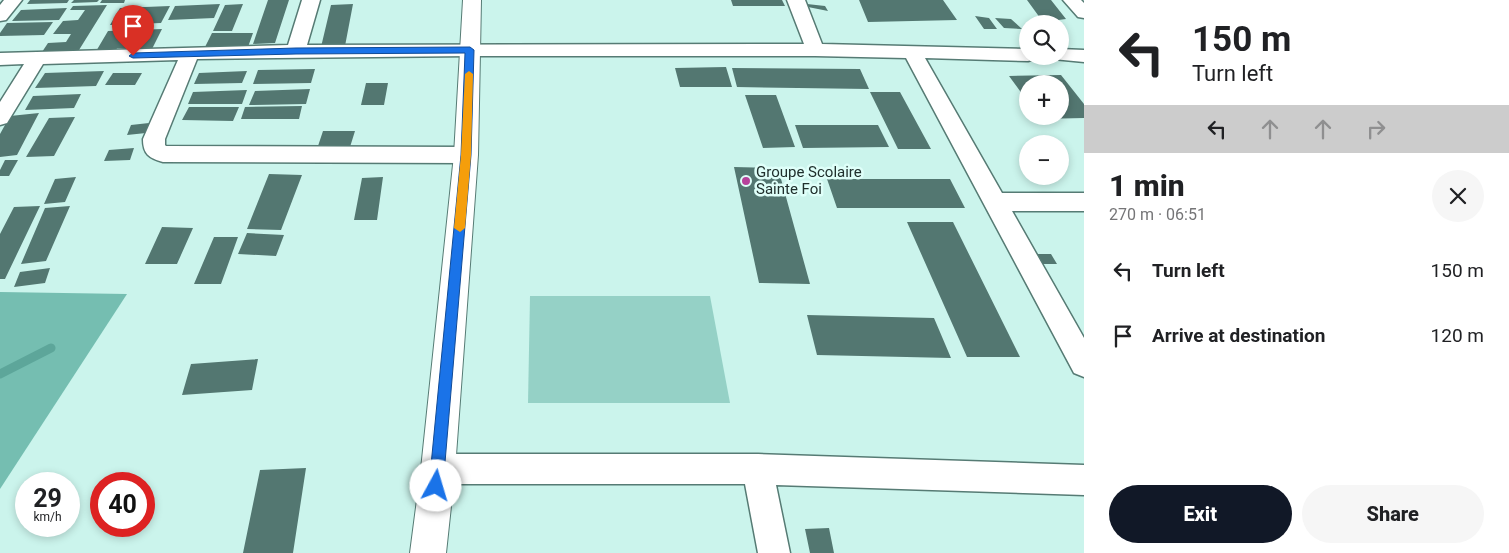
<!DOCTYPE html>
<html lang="en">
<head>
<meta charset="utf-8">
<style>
  :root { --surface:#fff; --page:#f6f6f6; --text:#202124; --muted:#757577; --accent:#111827 }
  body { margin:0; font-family:Roboto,sans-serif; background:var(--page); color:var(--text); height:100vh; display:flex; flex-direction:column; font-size:19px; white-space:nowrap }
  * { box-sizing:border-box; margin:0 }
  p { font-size:16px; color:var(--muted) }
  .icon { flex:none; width:28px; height:28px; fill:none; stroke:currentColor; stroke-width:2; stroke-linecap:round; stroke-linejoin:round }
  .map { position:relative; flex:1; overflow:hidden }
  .details { display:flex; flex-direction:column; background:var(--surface); width:425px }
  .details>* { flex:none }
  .top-card { background:#fff; color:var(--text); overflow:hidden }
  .tools { position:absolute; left:1019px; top:15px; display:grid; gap:10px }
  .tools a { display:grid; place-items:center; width:50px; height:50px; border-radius:50%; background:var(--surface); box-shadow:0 2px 8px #0003; font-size:25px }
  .speed { position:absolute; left:15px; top:472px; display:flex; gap:10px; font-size:25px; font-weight:700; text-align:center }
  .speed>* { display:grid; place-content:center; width:65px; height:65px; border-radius:50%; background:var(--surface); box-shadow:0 2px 8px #0003; line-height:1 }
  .speed small { font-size:12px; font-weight:400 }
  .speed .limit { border:8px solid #d22; background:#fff; color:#111 }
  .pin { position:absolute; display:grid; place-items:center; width:42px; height:42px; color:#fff; margin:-51px -21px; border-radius:50% 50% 50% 0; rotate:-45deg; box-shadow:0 0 5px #0007 }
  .pin .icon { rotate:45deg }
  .me { position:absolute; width:55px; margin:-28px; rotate:6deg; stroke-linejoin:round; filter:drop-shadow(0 0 4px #0008) }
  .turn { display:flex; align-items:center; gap:18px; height:105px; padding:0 25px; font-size:22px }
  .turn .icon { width:65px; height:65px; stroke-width:2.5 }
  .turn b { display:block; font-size:35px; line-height:42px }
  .lanes { display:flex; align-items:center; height:48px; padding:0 25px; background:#0003; justify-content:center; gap:25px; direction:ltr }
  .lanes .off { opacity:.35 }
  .round { display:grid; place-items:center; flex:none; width:52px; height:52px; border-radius:26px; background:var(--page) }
  .headline { display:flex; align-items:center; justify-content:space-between; height:85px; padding:0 25px }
  h1 { font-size:30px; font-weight:800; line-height:38px }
  .primary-button { display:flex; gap:10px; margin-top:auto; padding:10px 25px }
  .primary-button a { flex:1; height:58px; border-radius:30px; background:var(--accent); color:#fff; font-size:20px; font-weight:800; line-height:58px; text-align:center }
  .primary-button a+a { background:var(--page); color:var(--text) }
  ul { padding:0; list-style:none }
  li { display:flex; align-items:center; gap:15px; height:65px; padding:0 25px }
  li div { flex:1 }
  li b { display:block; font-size:19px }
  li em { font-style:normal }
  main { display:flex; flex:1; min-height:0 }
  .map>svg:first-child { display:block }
  .green { fill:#95d1c6 }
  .forest { fill:#75beb1 }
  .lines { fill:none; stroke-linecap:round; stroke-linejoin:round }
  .stream { stroke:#5da69a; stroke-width:9 }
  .building { fill:#537771 }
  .street-casing { stroke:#567b74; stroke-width:3 }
  .secondary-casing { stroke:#567b74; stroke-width:2 }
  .street { fill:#fff; fill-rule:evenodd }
  .secondary { fill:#fff; fill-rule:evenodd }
  .route { fill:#1a73e8; stroke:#114b97 }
  .slow { fill:#f59e0b }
  .poi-dot { fill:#b6429b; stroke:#dffff9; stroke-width:2 }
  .labels { text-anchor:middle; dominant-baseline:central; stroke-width:5; stroke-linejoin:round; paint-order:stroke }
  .poi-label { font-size:15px; fill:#20302d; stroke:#dffff9; text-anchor:start }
</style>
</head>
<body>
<main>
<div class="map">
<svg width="1084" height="553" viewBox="0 0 1084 553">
  <rect width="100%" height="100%" fill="#cbf4ec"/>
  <path class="green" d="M 530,296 L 710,296 L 730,403 L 528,403 Z"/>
  <path class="forest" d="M 0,292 L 127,294 L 0,489 Z"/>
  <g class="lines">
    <path class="stream" d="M 0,374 L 51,348"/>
  </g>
  <path class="building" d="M 30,0 L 69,0 L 67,3 L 27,4 Z
    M 74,0 L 99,0 L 97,2 L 71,3 Z
    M 102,0 L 125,0 L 124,3 L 100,3 Z
    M 268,0 L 289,0 L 275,43 L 253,44 Z
    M 731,0 L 782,0 L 785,6 L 733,6 Z
    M 859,0 L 943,0 L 957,20 L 868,22 Z
    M 1027,0 L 1051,0 L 1066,19 L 1043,22 Z
    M 220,4 L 214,18 L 168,20 L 175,6 Z
    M 243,4 L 232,31 L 213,31 L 225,5 Z
    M 353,4 L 345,46 L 321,47 L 331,5 Z
    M 807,4 L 825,6 L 828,11 L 808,7 Z
    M 107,5 L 79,50 L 42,52 L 48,43 L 66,42 L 71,34 L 53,34 L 63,21 L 78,20 L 85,10 L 70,10 L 73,6 Z
    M 170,6 L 161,23 L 110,25 L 120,8 Z
    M 67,8 L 59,20 L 12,21 L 21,10 Z
    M 975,16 L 989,18 L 997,29 L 984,29 Z
    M 995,18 L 1011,19 L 1022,29 L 1004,28 Z
    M 53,22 L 44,35 L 0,36 L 0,33 L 7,23 Z
    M 162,29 L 150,53 L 129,53 L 132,48 L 117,48 L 115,53 L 95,53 L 108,31 Z
    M 212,33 L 253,33 L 248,47 L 205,47 Z
    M 726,67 L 732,87 L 680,87 L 675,68 Z
    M 732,68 L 860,69 L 869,89 L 737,87 Z
    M 315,69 L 311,83 L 253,84 L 258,70 Z
    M 104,71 L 96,86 L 35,88 L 45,73 Z
    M 247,71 L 242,83 L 194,84 L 199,73 Z
    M 113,73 L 142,73 L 135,85 L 105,85 Z
    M 1061,75 L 1084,104 L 1084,118 L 1039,119 L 1037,116 L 1060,116 L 1060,84 L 1028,84 L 1028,102 L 1009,76 Z
    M 366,83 L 388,83 L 384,105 L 361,105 Z
    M 310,89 L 306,104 L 249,105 L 255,91 Z
    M 247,90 L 242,104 L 188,104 L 193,92 Z
    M 870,92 L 900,92 L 931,149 L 898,149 Z
    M 81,94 L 74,108 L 25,110 L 33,96 Z
    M 745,95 L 776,95 L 795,147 L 763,148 Z
    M 302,106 L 299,119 L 241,119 L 245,107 Z
    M 189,107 L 239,107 L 233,121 L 182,120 Z
    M 39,113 L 17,155 L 0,157 L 0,134 L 10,116 Z
    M 75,117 L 54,156 L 26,157 L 49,118 Z
    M 149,123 L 146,133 L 127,135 L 131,125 Z
    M 795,125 L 878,125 L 889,147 L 803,148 Z
    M 323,131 L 355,131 L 350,147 L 318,146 Z
    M 134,148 L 130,160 L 104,161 L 109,150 Z
    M 5,160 L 18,160 L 9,176 L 0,176 L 0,170 Z
    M 734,167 L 778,168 L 810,284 L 759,283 Z
    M 269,174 L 302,175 L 281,230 L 247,229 Z
    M 76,177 L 65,202 L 44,204 L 55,179 Z
    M 383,177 L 377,220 L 354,220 L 362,178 Z
    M 827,179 L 950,179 L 965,208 L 837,208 Z
    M 40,206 L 5,279 L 0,279 L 0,234 L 14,207 Z
    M 70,206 L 46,261 L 21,264 L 45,208 Z
    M 907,222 L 953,222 L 1020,357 L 967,357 Z
    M 162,227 L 193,228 L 177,264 L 145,264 Z
    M 247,233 L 284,235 L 276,256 L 238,254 Z
    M 214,237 L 238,237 L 221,284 L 194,284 Z
    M 1035,254 L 1051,254 L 1057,264 L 1041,264 Z
    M 50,268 L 45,283 L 14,287 L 20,272 Z
    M 807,315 L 934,318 L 951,358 L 817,355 Z
    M 258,359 L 252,390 L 182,395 L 191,364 Z
    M 306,468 L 293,553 L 243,553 L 260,470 Z
    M 829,528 L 834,553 L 810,553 L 805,529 Z"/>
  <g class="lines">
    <g class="street-casing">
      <path id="street" d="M 4,0 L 22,0 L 6,20 L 0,21 L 0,5 Z
        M 302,0 L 320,0 L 307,45 L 804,44 L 787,0 L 805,0 L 822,44 L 1028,49 L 1028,56 L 1037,56 L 1035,59 L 1028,61 L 925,58 L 1002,193 L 1084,193 L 1084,211 L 1012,211 L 1084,338 L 1084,377 L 1074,373 L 906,58 L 815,56 L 470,56 L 197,59 L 165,139 L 165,145 L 166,146 L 466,147 L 474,150 L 477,155 L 474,160 L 466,163 L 163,162 C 149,158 143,154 143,139 L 178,60 L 43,64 L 7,123 L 0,125 L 0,102 L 24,64 L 0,65 L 0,53 L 288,45 Z
        M 1063,0 L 1081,0 L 1084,3 L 1084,18 L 1078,17 Z
        M 1060,49 L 1084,50 L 1084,62 L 1053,59 L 1051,56 L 1060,56 Z
        M 438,454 L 758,454 L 1084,465 L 1084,495 L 776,485 L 790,553 L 758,553 L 745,484 L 438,484 L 427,480 L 423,469 L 427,458 Z"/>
    </g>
    <g class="secondary-casing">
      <path id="secondary" d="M 463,0 L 481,0 L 478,155 L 455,469 L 446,553 L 410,553 L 421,469 L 454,155 Z"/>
    </g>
    <use href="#street" class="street"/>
    <use href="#secondary" class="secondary"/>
  </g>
  <path class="route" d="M 470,47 L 474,50 L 471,155 L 443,486 L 441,491 L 436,493 L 431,491 L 429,486 L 461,155 L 465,53 L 296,54 L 133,58 L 129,56 L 133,53 L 296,48 Z"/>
  <path class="slow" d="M 469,71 L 473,74 L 471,155 L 465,228 L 460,232 L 454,228 L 461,155 L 465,74 Z"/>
  <circle class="poi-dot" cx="746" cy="181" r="5"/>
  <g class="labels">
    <g class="poi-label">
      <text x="756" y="172">Groupe Scolaire<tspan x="756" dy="17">Sainte Foi</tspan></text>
    </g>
  </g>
</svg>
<div class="tools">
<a><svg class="icon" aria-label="search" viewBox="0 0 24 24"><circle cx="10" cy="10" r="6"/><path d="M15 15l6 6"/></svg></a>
<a>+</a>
<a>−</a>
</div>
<div class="speed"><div>29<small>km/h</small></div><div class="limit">40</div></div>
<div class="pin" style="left:133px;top:56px;background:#d93025"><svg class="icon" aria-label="arrive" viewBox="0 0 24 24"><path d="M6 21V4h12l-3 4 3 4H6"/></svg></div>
<svg class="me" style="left:436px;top:486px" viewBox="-20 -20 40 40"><circle r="19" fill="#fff"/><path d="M0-13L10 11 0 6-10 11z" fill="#1a73e8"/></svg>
</div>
<section class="details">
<div class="top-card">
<div class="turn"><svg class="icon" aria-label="left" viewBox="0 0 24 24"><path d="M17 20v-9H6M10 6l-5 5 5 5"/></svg><div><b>150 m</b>Turn left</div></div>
<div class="lanes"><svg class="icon" aria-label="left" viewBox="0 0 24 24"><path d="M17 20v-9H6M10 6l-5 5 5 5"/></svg><svg class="icon off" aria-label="ahead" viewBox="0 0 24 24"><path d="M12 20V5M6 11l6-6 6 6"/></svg><svg class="icon off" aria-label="ahead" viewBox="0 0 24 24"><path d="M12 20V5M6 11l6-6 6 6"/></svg><svg class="icon off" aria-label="right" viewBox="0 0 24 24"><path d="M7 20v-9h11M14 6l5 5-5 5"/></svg></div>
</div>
<div class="headline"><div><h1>1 min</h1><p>270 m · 06:51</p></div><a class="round"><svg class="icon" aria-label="close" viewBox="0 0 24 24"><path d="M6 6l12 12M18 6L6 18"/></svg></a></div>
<ul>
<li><svg class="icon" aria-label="left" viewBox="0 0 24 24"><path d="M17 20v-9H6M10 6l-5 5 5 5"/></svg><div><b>Turn left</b></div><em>150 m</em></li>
<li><svg class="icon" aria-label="arrive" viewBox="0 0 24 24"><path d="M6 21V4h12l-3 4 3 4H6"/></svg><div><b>Arrive at destination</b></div><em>120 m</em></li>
</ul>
<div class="primary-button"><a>Exit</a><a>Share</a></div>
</section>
</main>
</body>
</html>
